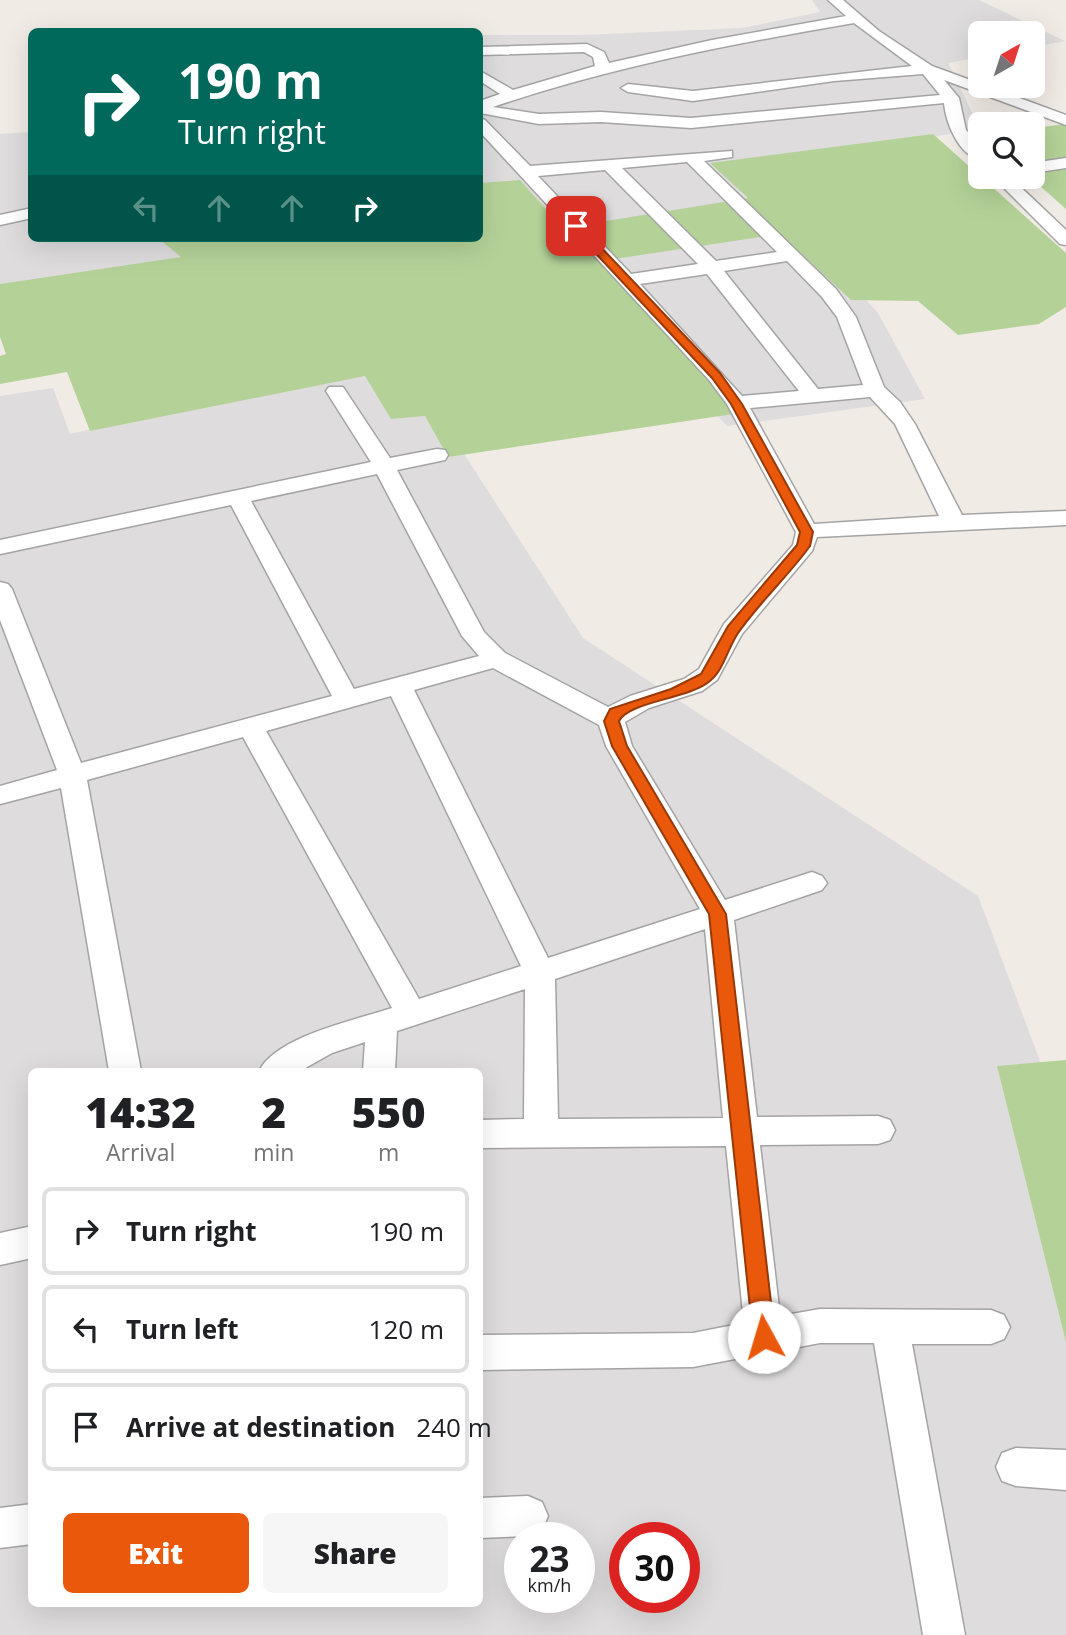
<!DOCTYPE html>
<html lang="en">
<head>
<meta charset="utf-8">
<style>
  :root { --surface:#fff; --page:#f6f6f6; --text:#202124; --muted:#757577; --line:#e0e0e0; --accent:#ea580c }
  body { margin:0; font-family:"Open Sans",sans-serif; background:var(--page); color:var(--text); height:100vh; display:flex; flex-direction:column; font-size:26px; white-space:nowrap }
  * { box-sizing:border-box; margin:0 }
  p { font-size:23px; color:var(--muted) }
  .icon { flex:none; width:38px; height:38px; fill:none; stroke:currentColor; stroke-width:2; stroke-linecap:round; stroke-linejoin:round }
  .map { position:relative; flex:1; overflow:hidden }
  .details { position:absolute; left:28px; top:1068px; width:455px; height:539px; display:flex; flex-direction:column; background:var(--surface); border-radius:10px; box-shadow:0 7px 28px #0002 }
  .details>* { flex:none }
  .hud { position:absolute; left:28px; top:28px; width:455px; height:214px; border-radius:10px; box-shadow:0 7px 28px #0002; background:#00695c; color:#fff; overflow:hidden }
  .needle { width:46px; rotate:39deg }
  .fabs { position:absolute; left:968px; top:21px; display:grid; gap:14px }
  .fabs a { display:grid; place-items:center; width:77px; height:77px; border-radius:10px; background:var(--surface); box-shadow:0 7px 28px #0002; font-size:35px }
  .speed { position:absolute; left:504px; top:1522px; display:flex; gap:14px; font-size:35px; font-weight:700; text-align:center }
  .speed>* { display:grid; place-content:center; width:91px; height:91px; border-radius:50%; background:var(--surface); box-shadow:0 7px 28px #0002; line-height:1 }
  .speed small { font-size:18px; font-weight:400 }
  .speed .limit { border:10px solid #d22; background:#fff; color:#111 }
  .pin { position:absolute; display:grid; place-items:center; width:60px; height:60px; color:#fff; margin:-30px; border-radius:14px; box-shadow:0 4px 10px #0006 }
  .me { position:absolute; width:77px; margin:-38px; rotate:354deg; stroke-linejoin:round; filter:drop-shadow(0 0 5px #0008) }
  .turn { display:flex; align-items:center; gap:24px; height:147px; padding:0 35px; font-size:32px }
  .turn .icon { width:91px; height:91px; stroke-width:2.5 }
  .turn b { display:block; font-size:49px; line-height:60px }
  .lanes { display:flex; align-items:center; height:66px; padding:0 35px; background:#0003; justify-content:center; gap:35px; direction:ltr }
  .lanes .off { opacity:.35 }
  .eta { display:flex; justify-content:space-evenly; align-items:center; height:119px; text-align:center }
  .eta b { font-size:42px; font-weight:800; line-height:49px }
  .action { display:flex; gap:14px; margin-top:auto; padding:14px 35px }
  .action a { flex:1; height:80px; border-radius:10px; background:var(--accent); color:#fff; font-size:28px; font-weight:800; line-height:80px; text-align:center }
  .action a+a { background:var(--page); color:var(--text) }
  ul { padding:0; list-style:none }
  li { display:flex; align-items:center; gap:21px; height:88px; margin:0 14px 10px; padding:0 21px; border:4px solid var(--line); border-radius:10px }
  li div { flex:1 }
  li b { display:block; font-size:26px }
  li em { font-style:normal }
  .map>svg:first-child { display:block }
  .residential { fill:#dedcdd; fill-rule:evenodd }
  .forest { fill:#b4d298 }
  .lines { fill:none; stroke-linecap:round; stroke-linejoin:round }
  .minor-casing { stroke:#a4a4a4; stroke-width:3 }
  .minor { fill:#fff; fill-rule:evenodd }
  .route { fill:#ea580c; stroke:#983908; stroke-width:2 }
</style>
</head>
<body>
<div class="map">
<svg width="1066" height="1635" viewBox="0 0 1066 1635">
  <rect width="100%" height="100%" fill="#f1ebe5"/>
  <path class="residential" d="M 812,0 L 979,0 L 1065,41 L 1033,47 L 1032,33 L 980,33 L 980,57 L 948,63 L 980,129 L 746,167 L 878,313 L 925,399 L 727,426 L 508,190 L 480,188 L 480,35 L 582,35 L 742,28 L 820,12 Z
    M 31,132 L 32,238 L 185,238 L 205,266 L 0,308 L 0,134 Z
    M 402,358 L 583,638 L 978,896 L 1066,1130 L 1066,1635 L 0,1635 L 0,396 L 53,388 L 70,434 ZM 32,1071 L 480,1071 L 480,1603 L 32,1603 ZM 520,1538 L 579,1538 L 579,1598 L 520,1598 ZM 625,1538 L 684,1538 L 684,1598 L 625,1598 Z"/>
  <path class="forest" d="M 1066,124 L 1066,209 L 1030,177 L 1032,177 L 1033,128 Z
    M 933,134 L 1066,253 L 1066,307 L 1039,324 L 958,335 L 918,301 L 851,300 L 780,234 L 601,261 L 702,371 L 733,414 L 448,457 L 425,416 L 391,419 L 365,376 L 90,431 L 67,372 L 0,384 L 0,356 L 6,354 L 0,337 L 0,284 L 181,257 L 158,238 L 480,238 L 480,183 L 520,180 L 563,228 L 748,198 L 710,163 Z
    M 1066,1060 L 1066,1342 L 997,1066 Z"/>
  <g class="lines">
    <g class="minor-casing">
      <path id="minor" d="M 828,0 L 843,0 L 879,31 L 932,66 L 1066,115 L 1066,125 L 944,80 L 959,98 L 966,130 L 980,145 L 980,160 C 958,154 946,123 944,103 L 691,128 L 601,122 L 539,124 L 480,113 L 480,101 L 500,94 L 480,81 L 480,71 L 513,90 L 595,66 L 593,57 L 584,52 L 480,55 L 480,47 L 587,44 L 604,52 L 609,63 L 712,40 L 846,16 ZM 854,23 L 912,66 L 693,91 L 628,84 L 621,88 L 628,92 L 693,101 L 834,81 L 923,74 L 940,95 L 691,118 L 601,112 L 539,114 L 493,107 C 611,67 731,44 854,23 Z
        M 480,118 L 485,120 L 530,166 L 732,151 L 732,157 L 704,161 L 836,289 L 856,317 L 884,387 L 900,402 L 915,424 L 962,515 L 1066,511 L 1066,525 L 817,537 L 812,551 L 742,634 L 717,680 L 702,691 L 649,708 L 625,722 L 632,746 L 725,900 L 812,872 L 822,876 L 827,883 L 822,890 L 734,920 L 757,1117 L 878,1116 L 890,1120 L 895,1130 L 890,1140 L 878,1144 L 760,1145 L 780,1316 L 820,1309 L 991,1310 L 1004,1315 L 1010,1327 L 1004,1339 L 991,1344 L 912,1344 L 965,1635 L 923,1635 L 874,1343 L 820,1343 L 693,1367 L 480,1370 L 480,1335 L 693,1333 L 744,1323 L 726,1146 L 480,1148 L 480,1120 L 524,1119 L 525,989 L 397,1031 L 395,1071 L 363,1071 L 365,1042 L 332,1053 L 300,1071 L 259,1071 C 277,1036 356,1020 392,1008 L 243,737 L 87,780 L 141,1071 L 109,1071 L 61,788 L 0,804 L 0,786 L 57,770 L 0,620 L 0,582 L 8,584 L 12,589 L 81,763 L 332,696 L 231,505 L 0,554 L 0,540 L 371,462 L 326,391 L 329,387 L 343,387 L 390,458 L 437,449 L 445,450 L 448,455 L 445,460 L 397,470 L 484,632 L 505,653 L 608,707 L 630,696 L 684,679 L 699,669 L 724,624 L 793,545 L 796,532 L 727,404 L 709,380 L 480,132 ZM 687,162 L 777,252 L 716,261 L 622,168 ZM 605,170 L 698,264 L 631,274 L 538,176 ZM 787,261 L 822,297 L 837,317 L 863,385 L 818,389 L 724,271 ZM 707,274 L 799,391 L 742,396 L 640,284 ZM 870,397 L 895,424 L 939,516 L 814,524 L 750,408 ZM 377,474 L 462,636 L 479,656 L 354,689 L 251,501 ZM 493,668 L 599,725 L 606,746 L 700,909 L 548,958 L 414,690 ZM 391,696 L 521,966 L 419,999 L 266,731 ZM 705,929 L 723,1118 L 558,1119 L 555,979 Z
        M 1066,158 L 1066,168 L 1032,173 L 1032,163 Z
        M 993,177 L 1010,177 L 1066,230 L 1066,245 L 1060,244 Z
        M 32,208 L 32,218 L 0,225 L 0,215 Z
        M 32,1226 L 32,1258 L 0,1265 L 0,1233 Z
        M 1016,1448 L 1066,1450 L 1066,1490 L 1016,1486 L 1002,1481 L 996,1467 L 1002,1453 Z
        M 528,1496 L 542,1502 L 548,1516 L 542,1530 L 528,1536 L 480,1538 L 480,1498 Z
        M 32,1504 L 32,1544 L 0,1548 L 0,1508 Z"/>
    </g>
    <use href="#minor" class="minor"/>
  </g>
  <path class="route" d="M 572,224 L 579,224 L 720,373 L 742,404 L 813,532 L 810,546 C 789,575 762,600 741,629 C 729,643 725,668 711,680 C 691,699 629,701 619,721 L 627,746 L 726,914 L 775,1337 L 772,1344 L 764,1347 L 757,1344 L 753,1337 L 709,914 L 612,746 L 604,721 L 610,709 L 671,689 L 701,674 L 728,626 L 797,545 L 800,532 L 731,404 L 712,378 L 572,228 Z"/>
</svg>
<div class="fabs">
<a><svg class="needle" viewBox="-14 -14 28 28"><path d="M0-13l5 13h-10z" fill="#e53935"/><path d="M0 13l5-13h-10z" fill="#757577"/></svg></a>
<a><svg class="icon" aria-label="search" viewBox="0 0 24 24"><circle cx="10" cy="10" r="6"/><path d="M15 15l6 6"/></svg></a>
</div>
<div class="speed"><div>23<small>km/h</small></div><div class="limit">30</div></div>
<div class="pin" style="left:576px;top:226px;background:#d93025"><svg class="icon" aria-label="arrive" viewBox="0 0 24 24"><path d="M6 21V4h12l-3 4 3 4H6"/></svg></div>
<svg class="me" style="left:764px;top:1337px" viewBox="-20 -20 40 40"><circle r="19" fill="#fff"/><path d="M0-13L10 11 0 6-10 11z" fill="#ea580c"/></svg>
<div class="hud">
<div class="turn"><svg class="icon" aria-label="right" viewBox="0 0 24 24"><path d="M7 20v-9h11M14 6l5 5-5 5"/></svg><div><b>190 m</b>Turn right</div></div>
<div class="lanes"><svg class="icon off" aria-label="left" viewBox="0 0 24 24"><path d="M17 20v-9H6M10 6l-5 5 5 5"/></svg><svg class="icon off" aria-label="ahead" viewBox="0 0 24 24"><path d="M12 20V5M6 11l6-6 6 6"/></svg><svg class="icon off" aria-label="ahead" viewBox="0 0 24 24"><path d="M12 20V5M6 11l6-6 6 6"/></svg><svg class="icon" aria-label="right" viewBox="0 0 24 24"><path d="M7 20v-9h11M14 6l5 5-5 5"/></svg></div>
</div>
<section class="details">
<div class="eta">
<div><b>14:32</b><p>Arrival</p></div>
<div><b>2</b><p>min</p></div>
<div><b>550</b><p>m</p></div>
</div>
<ul>
<li><svg class="icon" aria-label="right" viewBox="0 0 24 24"><path d="M7 20v-9h11M14 6l5 5-5 5"/></svg><div><b>Turn right</b></div><em>190 m</em></li>
<li><svg class="icon" aria-label="left" viewBox="0 0 24 24"><path d="M17 20v-9H6M10 6l-5 5 5 5"/></svg><div><b>Turn left</b></div><em>120 m</em></li>
<li><svg class="icon" aria-label="arrive" viewBox="0 0 24 24"><path d="M6 21V4h12l-3 4 3 4H6"/></svg><div><b>Arrive at destination</b></div><em>240 m</em></li>
</ul>
<div class="action"><a>Exit</a><a>Share</a></div>
</section>
</div>
</body>
</html>
